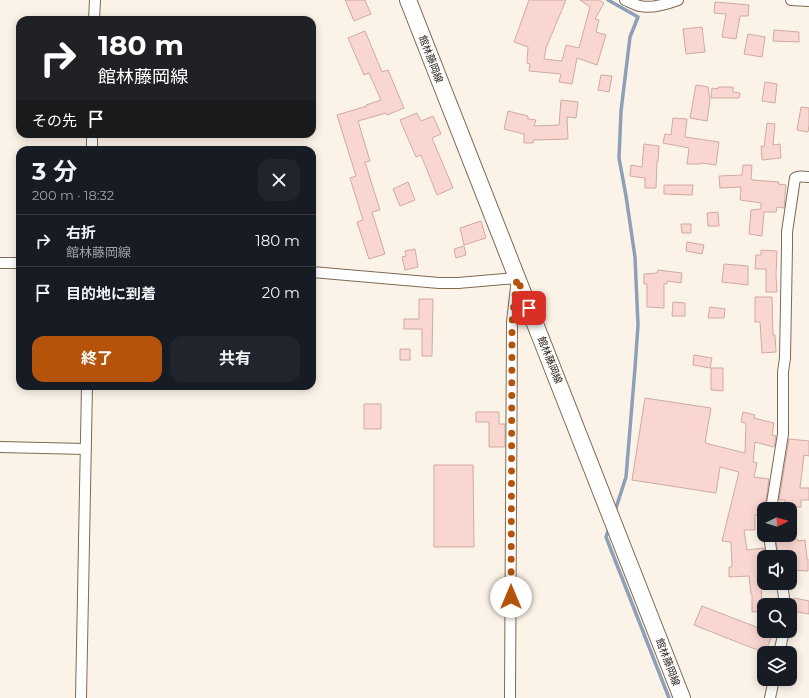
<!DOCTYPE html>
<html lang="ja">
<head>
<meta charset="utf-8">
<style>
  :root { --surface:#171b24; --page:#20242c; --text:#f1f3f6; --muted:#9ea1a6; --line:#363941; --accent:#b45309 }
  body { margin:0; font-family:Montserrat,"Noto Sans JP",sans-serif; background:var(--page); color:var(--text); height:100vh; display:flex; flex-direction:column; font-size:15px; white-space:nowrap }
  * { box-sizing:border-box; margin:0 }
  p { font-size:13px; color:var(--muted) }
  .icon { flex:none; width:22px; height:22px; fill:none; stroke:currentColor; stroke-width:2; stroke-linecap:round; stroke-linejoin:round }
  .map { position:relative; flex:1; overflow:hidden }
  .panel { position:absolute; left:16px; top:146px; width:300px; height:244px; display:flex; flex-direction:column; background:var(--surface); border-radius:12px; box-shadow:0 2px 10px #0003 }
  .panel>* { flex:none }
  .banner { position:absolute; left:16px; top:16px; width:300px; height:122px; border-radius:12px; box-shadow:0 2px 10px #0003; background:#202124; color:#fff; overflow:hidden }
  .needle { width:26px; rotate:85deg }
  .tools { position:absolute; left:757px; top:502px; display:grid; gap:8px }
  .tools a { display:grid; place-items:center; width:40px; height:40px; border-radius:8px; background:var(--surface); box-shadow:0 2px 10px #0003; font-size:20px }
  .pin { position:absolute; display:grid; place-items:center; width:34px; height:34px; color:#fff; margin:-17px; border-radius:8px; box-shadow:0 2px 6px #0006 }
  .me { position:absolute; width:44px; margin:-22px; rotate:0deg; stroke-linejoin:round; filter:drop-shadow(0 0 3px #0008) }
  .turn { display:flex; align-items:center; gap:14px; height:84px; padding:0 16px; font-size:18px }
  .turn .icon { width:52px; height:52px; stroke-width:2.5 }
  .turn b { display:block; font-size:28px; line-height:34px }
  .then { display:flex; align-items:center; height:38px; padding:0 16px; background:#0003; gap:8px; font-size:15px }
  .round { display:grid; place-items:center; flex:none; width:42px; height:42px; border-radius:12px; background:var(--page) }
  .overview { display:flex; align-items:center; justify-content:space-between; height:68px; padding:0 16px }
  h1 { font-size:24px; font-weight:700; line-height:30px }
  .action { display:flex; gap:8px; margin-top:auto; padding:8px 16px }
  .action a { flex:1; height:46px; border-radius:12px; background:var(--accent); color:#fff; font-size:16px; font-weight:700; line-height:46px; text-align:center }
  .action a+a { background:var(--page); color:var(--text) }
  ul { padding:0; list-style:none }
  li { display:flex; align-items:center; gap:12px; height:52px; padding:0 16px; border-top:1px solid var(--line) }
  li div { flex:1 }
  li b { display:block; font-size:15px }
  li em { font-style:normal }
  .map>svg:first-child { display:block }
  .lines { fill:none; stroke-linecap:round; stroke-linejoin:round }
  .stream { stroke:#8da0b9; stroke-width:3.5 }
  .building { fill:#f9d7d0; stroke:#cfaaa2 }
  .minor-casing { stroke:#7f6a52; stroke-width:12 }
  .primary-casing { stroke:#7f6a52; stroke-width:18 }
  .minor { stroke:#fff; stroke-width:10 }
  .primary { stroke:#fff; stroke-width:16 }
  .route { stroke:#b45309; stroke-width:7; stroke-dasharray:0 12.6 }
  .labels { text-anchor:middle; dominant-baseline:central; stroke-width:3; stroke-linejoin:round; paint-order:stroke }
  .street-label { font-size:10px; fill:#292117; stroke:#fff }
</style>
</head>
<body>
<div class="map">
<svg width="809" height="698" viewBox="0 0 809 698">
  <rect width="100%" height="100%" fill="#fcf3e8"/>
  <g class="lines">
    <path class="stream" d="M 608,0 L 638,17 L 630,37 L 621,111 L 619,158 L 626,196 L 635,257 L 638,325 L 635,368 L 626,477 L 615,511
      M 609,528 L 606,537 L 669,698"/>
  </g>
  <path class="building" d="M 345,0 L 365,0 L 371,14 L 354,21 Z
    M 529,0 L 566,0 L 546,48 L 544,59 L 562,61 L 566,45 L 579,48 L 590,7 L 580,0 L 599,0 L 604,3 L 595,19 L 599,20 L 596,32 L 606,35 L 597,65 L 577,58 L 572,84 L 559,82 L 561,74 L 529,71 L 530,64 L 527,63 L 528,47 L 514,42 Z
    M 715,2 L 749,5 L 748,16 L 740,16 L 736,39 L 722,37 L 726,14 L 714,13 Z
    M 702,27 L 705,52 L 686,54 L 683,29 Z
    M 774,30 L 799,32 L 799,42 L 773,41 Z
    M 365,31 L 382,72 L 388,70 L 404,108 L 387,115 L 386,113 L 358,121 L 370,161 L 365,162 L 380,210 L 372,212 L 385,254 L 369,259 L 357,222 L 363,220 L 350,178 L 356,176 L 337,115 L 367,106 L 366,105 L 381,100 L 369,73 L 364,75 L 348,38 Z
    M 748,34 L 765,37 L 762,57 L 744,54 Z
    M 601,75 L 612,76 L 609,92 L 598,90 Z
    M 765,82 L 777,84 L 775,103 L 762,101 Z
    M 696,85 L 708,87 L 710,101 L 707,121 L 690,118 Z
    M 718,87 L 733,87 L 733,92 L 740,93 L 739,98 L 711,98 L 712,88 L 718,89 Z
    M 561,100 L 578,102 L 576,118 L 567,117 L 568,139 L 533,140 L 533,143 L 524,143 L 524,134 L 504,129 L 508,111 L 528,116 L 528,119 L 536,120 L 534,126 L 559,125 Z
    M 801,107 L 809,108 L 809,125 L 808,132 L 797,130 Z
    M 417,113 L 421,121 L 433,116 L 441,134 L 432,138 L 453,188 L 437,195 L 421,155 L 416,157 L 400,120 Z
    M 673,118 L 687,119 L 685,137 L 719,142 L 716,165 L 701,163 L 701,164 L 687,164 L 689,148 L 663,143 L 665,134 L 671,135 Z
    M 767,123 L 775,124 L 773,145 L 780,144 L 781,158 L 762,160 L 761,146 L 764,147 Z
    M 644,144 L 659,146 L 658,161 L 657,161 L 656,188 L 645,188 L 645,178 L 630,176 L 631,165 L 642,167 Z
    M 743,165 L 752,165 L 751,179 L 752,179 L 752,180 L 779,182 L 778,184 L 786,185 L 784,208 L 777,207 L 776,212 L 764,212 L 762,236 L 749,234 L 751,210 L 761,209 L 761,203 L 740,200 L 741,187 L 720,188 L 719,176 L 742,175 Z
    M 408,182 L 415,200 L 400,206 L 393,189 Z
    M 664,185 L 693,185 L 692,195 L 664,194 Z
    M 718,212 L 719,226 L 708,226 L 707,213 Z
    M 481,221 L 486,238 L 464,245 L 460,228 Z
    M 681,224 L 691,224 L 691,233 L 682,233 Z
    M 687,242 L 704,245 L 702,254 L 686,251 Z
    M 464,246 L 466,255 L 456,258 L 454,249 Z
    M 415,249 L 418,267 L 405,270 L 402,257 L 406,256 L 405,251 Z
    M 761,250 L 777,251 L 776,275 L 777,292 L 766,292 L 766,269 L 755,269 L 756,255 L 761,255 Z
    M 724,264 L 748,266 L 748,285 L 722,282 Z
    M 658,270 L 682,273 L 681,283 L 667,281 L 667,284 L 664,284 L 664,308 L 647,307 L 647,284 L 644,284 L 644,274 L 657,273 Z
    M 755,297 L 772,297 L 773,335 L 775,335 L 776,352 L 762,353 L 760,322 L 755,322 Z
    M 419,299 L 433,299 L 432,356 L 422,356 L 422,329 L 404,329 L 404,319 L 419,319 Z
    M 673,302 L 685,303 L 685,316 L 672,316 Z
    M 710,307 L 725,309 L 724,318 L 708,318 Z
    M 400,349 L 410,349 L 410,360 L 400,360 Z
    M 694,355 L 712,358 L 710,368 L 693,365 Z
    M 711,368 L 723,368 L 723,391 L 711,390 Z
    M 645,398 L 711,408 L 705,443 L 745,453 L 746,423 L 741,422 L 743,412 L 755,415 L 754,418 L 774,423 L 772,435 L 776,436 L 774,447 L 755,442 L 753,462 L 757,463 L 754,477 L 769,479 L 766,501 L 764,501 L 763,516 L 755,515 L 755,530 L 744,530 L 747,550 L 764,548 L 764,566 L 760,566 L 762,602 L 764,601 L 764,611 L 752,612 L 752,594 L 751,594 L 749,576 L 729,577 L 729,567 L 732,567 L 731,542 L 722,541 L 739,472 L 720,467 L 716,493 L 632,480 Z
    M 364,404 L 381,404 L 381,429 L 364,429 Z
    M 476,412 L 499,412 L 499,424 L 505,424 L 505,447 L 489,447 L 489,422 L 476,422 Z
    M 789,439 L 809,441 L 809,456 L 804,455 L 800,488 L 809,488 L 809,500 L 801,500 L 801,507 L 785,507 L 785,500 L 779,500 Z
    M 434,465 L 473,465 L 474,547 L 434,547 Z
    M 797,539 L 798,541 L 805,540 L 807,559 L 808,559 L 808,571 L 790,570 L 790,555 L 783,555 L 783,553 L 778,554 L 776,541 Z
    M 794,598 L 809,601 L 809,614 L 791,611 Z
    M 702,606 L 764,630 L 764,631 L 767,631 L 773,633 L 765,653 L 694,625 Z"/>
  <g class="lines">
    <g class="minor-casing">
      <path id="minor" d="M 625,0 C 630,2 635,5 640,6 C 652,9 667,4 678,0
        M 791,0 L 809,1
        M 94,20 L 95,0
        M 92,150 L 92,134
        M 0,263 L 20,263
        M 312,272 L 439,283 L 458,283 L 517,278 L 512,322 L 510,698
        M 0,447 L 86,449
        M 771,509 L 783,434 L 783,372 L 785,358 L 787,247 L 787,232 L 795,178 C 799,175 804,177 809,177
        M 769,535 L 772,557
        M 780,583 L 783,590 L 785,605
        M 779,653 L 784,631
        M 81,698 L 87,386
        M 770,698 L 774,679"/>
    </g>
    <g class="primary-casing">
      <path id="primary" d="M 408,0 L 682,698"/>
    </g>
    <use href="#minor" class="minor"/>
    <use href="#primary" class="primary"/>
  </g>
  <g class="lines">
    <path class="route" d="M 511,597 L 512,322 L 517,278 L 529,308"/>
  </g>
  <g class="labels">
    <g class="street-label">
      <text transform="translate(431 59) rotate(69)">館林藤岡線</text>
      <text transform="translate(550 360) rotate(68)">館林藤岡線</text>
      <text transform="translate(668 662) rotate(69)">館林藤岡線</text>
    </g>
  </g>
</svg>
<div class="tools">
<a><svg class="needle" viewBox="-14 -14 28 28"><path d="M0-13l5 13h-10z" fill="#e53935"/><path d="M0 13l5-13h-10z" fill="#9ea1a6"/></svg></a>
<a><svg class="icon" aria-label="sound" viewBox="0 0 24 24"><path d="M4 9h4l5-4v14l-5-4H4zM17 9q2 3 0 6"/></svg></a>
<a><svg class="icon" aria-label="search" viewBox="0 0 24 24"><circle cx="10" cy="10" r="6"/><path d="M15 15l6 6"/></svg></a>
<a><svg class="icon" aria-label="layers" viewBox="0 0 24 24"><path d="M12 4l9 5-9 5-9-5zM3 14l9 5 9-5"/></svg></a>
</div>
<div class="pin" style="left:529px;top:308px;background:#d93025"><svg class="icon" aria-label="arrive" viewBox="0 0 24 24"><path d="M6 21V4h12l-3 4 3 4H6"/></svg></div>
<svg class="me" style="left:511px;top:597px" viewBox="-20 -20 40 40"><circle r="19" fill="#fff"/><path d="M0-13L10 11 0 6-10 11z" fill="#b45309"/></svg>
<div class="banner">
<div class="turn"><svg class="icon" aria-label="right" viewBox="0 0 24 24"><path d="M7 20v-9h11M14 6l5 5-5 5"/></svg><div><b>180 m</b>館林藤岡線</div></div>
<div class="then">その先<svg class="icon" aria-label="arrive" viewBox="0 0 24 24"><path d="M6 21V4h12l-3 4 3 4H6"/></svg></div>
</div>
<section class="panel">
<div class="overview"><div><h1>3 分</h1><p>200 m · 18:32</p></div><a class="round"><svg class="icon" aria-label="close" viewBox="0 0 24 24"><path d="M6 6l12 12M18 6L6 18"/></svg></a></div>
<ul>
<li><svg class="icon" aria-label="right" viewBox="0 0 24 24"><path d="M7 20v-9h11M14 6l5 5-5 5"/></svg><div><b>右折</b><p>館林藤岡線</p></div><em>180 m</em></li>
<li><svg class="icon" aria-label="arrive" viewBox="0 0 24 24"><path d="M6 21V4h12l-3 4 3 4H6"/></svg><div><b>目的地に到着</b></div><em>20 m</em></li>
</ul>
<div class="action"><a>終了</a><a>共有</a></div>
</section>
</div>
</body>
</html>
